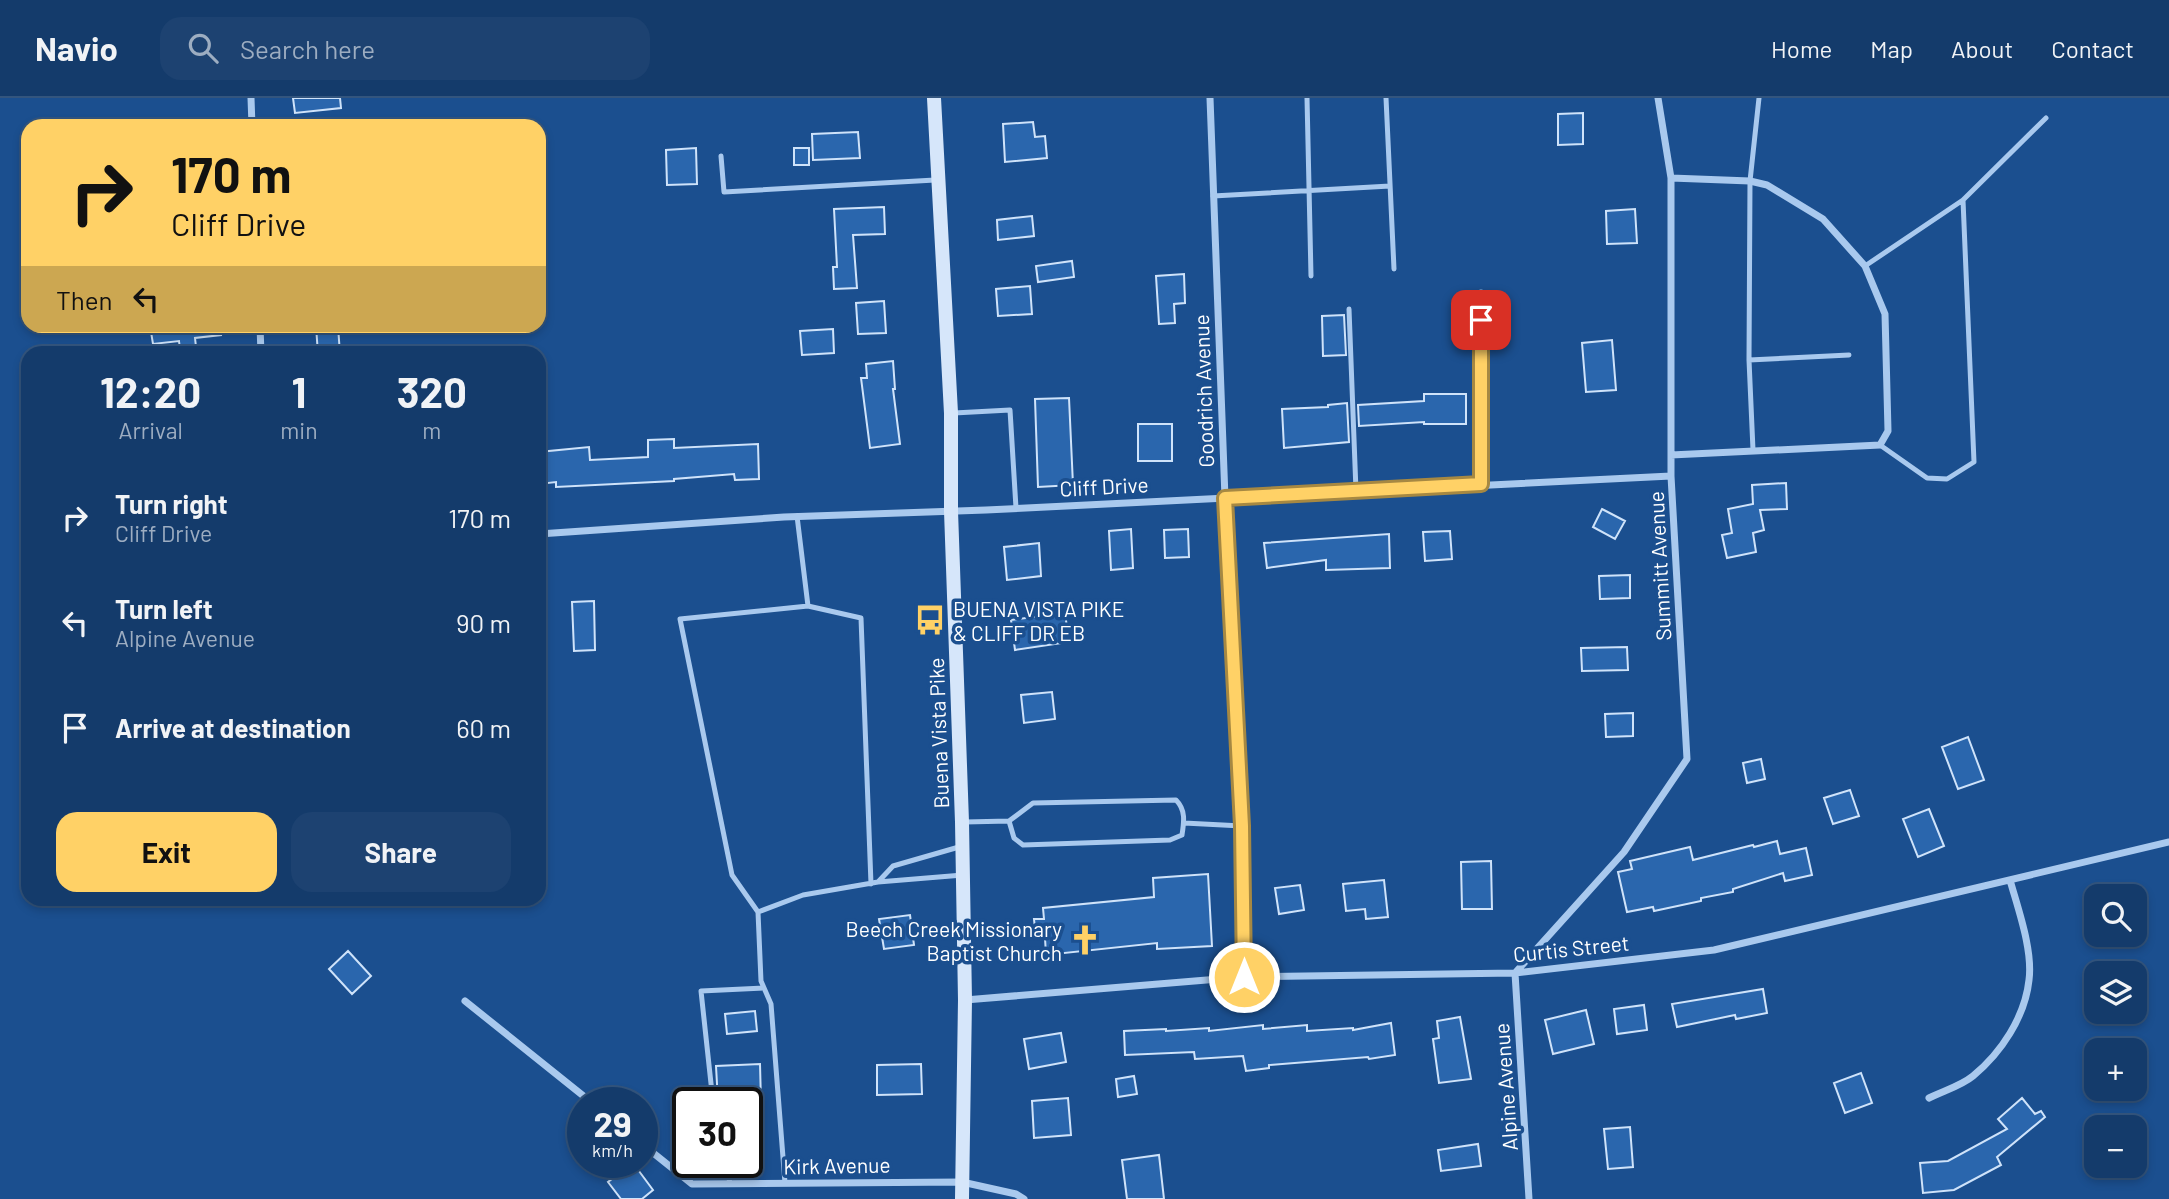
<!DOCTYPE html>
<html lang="en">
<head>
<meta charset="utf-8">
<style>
  :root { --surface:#143b6b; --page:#1d4271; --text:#f1f3f6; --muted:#9dadc1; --line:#33557e; --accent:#ffd166 }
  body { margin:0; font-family:Barlow,sans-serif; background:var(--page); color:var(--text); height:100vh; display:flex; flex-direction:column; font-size:26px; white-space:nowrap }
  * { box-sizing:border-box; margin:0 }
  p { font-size:23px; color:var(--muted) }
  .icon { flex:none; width:38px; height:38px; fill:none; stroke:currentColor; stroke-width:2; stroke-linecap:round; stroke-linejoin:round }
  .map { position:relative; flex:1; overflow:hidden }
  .side { position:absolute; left:21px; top:248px; width:525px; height:560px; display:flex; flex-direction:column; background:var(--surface); border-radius:21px; box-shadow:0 4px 10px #0003,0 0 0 2px var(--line) }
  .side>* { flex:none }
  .guide { position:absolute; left:21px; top:21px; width:525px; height:214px; border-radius:21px; box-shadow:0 4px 10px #0003,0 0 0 2px var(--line); background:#ffd166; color:#111; overflow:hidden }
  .controls { position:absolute; left:2084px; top:786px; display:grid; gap:14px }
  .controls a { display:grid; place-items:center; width:63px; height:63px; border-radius:14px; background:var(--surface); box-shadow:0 4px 10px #0003,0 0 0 2px var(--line); font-size:35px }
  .speed { position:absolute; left:567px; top:989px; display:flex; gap:14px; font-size:35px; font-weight:700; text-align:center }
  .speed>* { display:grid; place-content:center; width:91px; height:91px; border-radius:50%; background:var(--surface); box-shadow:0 4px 10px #0003,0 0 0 2px var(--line); line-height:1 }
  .speed small { font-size:18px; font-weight:400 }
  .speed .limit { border:4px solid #111; border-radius:10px; background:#fff; color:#111 }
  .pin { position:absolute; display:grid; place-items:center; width:60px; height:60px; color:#fff; margin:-30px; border-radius:14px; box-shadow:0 4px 10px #0006 }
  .me { position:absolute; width:77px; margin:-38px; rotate:0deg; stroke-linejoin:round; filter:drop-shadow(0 0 5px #0008) }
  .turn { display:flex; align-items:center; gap:24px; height:147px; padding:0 35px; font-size:32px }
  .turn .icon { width:91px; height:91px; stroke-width:2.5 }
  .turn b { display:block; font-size:49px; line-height:60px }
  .then { display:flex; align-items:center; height:66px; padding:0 35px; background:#0003; gap:14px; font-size:26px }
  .eta { display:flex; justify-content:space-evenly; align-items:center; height:119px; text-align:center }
  .eta b { font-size:42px; font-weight:700; line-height:49px }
  .action { display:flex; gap:14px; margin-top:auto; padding:14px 35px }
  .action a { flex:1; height:80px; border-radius:21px; background:var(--accent); color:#111; font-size:28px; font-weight:700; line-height:80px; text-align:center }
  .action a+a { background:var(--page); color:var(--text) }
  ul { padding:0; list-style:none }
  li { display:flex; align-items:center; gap:21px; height:105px; padding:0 35px }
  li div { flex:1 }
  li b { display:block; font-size:26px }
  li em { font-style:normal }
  header { display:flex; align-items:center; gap:42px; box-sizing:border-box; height:98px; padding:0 35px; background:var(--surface); border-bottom:2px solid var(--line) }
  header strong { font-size:33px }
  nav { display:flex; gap:38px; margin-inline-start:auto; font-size:24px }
  .search { width:490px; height:63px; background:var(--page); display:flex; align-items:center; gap:18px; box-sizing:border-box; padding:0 24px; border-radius:21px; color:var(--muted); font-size:26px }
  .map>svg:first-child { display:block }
  .building { fill:#2a66ad; stroke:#cfe3fa; stroke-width:2 }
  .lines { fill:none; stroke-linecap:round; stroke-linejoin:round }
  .service { stroke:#a9c9ee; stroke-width:5 }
  .minor { stroke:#a9c9ee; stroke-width:7 }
  .secondary { stroke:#d6e6fa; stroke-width:14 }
  .route-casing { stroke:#a68842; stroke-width:18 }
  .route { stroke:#ffd166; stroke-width:12 }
  .labels { text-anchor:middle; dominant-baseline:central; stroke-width:7; stroke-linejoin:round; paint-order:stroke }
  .street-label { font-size:21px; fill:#fff; stroke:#1b4f8f }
  .poi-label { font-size:21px; fill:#fff; stroke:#1b4f8f; text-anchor:start }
</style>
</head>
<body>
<header>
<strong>Navio</strong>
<div class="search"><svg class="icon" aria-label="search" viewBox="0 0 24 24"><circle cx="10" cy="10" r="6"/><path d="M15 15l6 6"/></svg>Search here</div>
<nav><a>Home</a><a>Map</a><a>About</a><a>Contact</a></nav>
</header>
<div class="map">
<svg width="2169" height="1101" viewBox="0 0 2169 1101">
  <rect width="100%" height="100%" fill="#1b4f8f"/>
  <path class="building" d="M 293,0 L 340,0 L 341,10 L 295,15 Z
    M 1583,15 L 1583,46 L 1558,47 L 1558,16 Z
    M 1033,24 L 1035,39 L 1045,38 L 1047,60 L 1005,64 L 1003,26 Z
    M 858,34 L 860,60 L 813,62 L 812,36 Z
    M 696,50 L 697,86 L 667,87 L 666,52 Z
    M 794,50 L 809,50 L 809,67 L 794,67 Z
    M 884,109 L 885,136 L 853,137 L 857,190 L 834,191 L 833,169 L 837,169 L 834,111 Z
    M 1635,111 L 1637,145 L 1607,146 L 1606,113 Z
    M 1032,118 L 1034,138 L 998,142 L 997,122 Z
    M 1072,163 L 1074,179 L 1038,184 L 1036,168 Z
    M 1184,176 L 1185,205 L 1174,206 L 1175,225 L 1159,226 L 1156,178 Z
    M 1030,188 L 1032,216 L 998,218 L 996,191 Z
    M 884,203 L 886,235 L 858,236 L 856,205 Z
    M 1344,217 L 1346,257 L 1323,258 L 1322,218 Z
    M 150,228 L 220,228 L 221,237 L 195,240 L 196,249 L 180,251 L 179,243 L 153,246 Z
    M 316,228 L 338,228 L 340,256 L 318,256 Z
    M 833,231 L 834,255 L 802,257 L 800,233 Z
    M 1612,242 L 1616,292 L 1586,294 L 1582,245 Z
    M 893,263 L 895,291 L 893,291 L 900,346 L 870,350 L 861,280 L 867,280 L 866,266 Z
    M 1424,296 L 1466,296 L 1466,326 L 1424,326 L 1424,324 L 1359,328 L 1358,307 L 1424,303 Z
    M 1069,300 L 1073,387 L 1038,389 L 1035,301 Z
    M 1347,305 L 1349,344 L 1284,350 L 1282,311 L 1328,309 L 1328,307 Z
    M 1138,326 L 1172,326 L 1172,363 L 1138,363 Z
    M 674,341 L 674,350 L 758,346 L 759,381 L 735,382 L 734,376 L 674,381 L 674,383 L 556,389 L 556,384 L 539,386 L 539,354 L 589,349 L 590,362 L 648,359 L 648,342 Z
    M 1786,385 L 1787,411 L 1760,412 L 1764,432 L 1753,435 L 1756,454 L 1727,460 L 1722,437 L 1732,435 L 1728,411 L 1753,406 L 1752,387 Z
    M 1602,411 L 1625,423 L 1615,441 L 1593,429 Z
    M 1131,431 L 1133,470 L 1111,472 L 1109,433 Z
    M 1188,431 L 1189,459 L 1165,460 L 1164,432 Z
    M 1450,433 L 1452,461 L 1425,463 L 1423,434 Z
    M 1389,436 L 1390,470 L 1326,472 L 1326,462 L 1267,470 L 1264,445 Z
    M 1039,445 L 1041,478 L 1007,482 L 1004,449 Z
    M 1630,477 L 1630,500 L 1600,501 L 1599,478 Z
    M 594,503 L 595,552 L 574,553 L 572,504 Z
    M 1065,515 L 1069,544 L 1015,552 L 1011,522 Z
    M 1627,549 L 1628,572 L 1582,573 L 1581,550 Z
    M 1052,594 L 1055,621 L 1024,625 L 1021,597 Z
    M 1633,615 L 1633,638 L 1606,639 L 1605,616 Z
    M 1968,639 L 1984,682 L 1958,691 L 1942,649 Z
    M 1761,661 L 1765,681 L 1747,685 L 1743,665 Z
    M 1850,692 L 1859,718 L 1833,726 L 1824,700 Z
    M 1929,711 L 1944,748 L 1918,759 L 1903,721 Z
    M 1777,743 L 1780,756 L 1806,750 L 1812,777 L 1785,783 L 1783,775 L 1733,791 L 1733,794 L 1701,800 L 1701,803 L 1654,813 L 1653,809 L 1627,814 L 1618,774 L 1632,771 L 1630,763 L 1690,749 L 1693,762 L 1753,747 L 1754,749 Z
    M 1491,763 L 1492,811 L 1462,811 L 1461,764 Z
    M 1208,776 L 1212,848 L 1157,851 L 1157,845 L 1046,857 L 1045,840 L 1036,841 L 1034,821 L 1044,821 L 1043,810 L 1154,799 L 1153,780 Z
    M 1384,782 L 1388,819 L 1366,821 L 1365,811 L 1346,813 L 1343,786 Z
    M 1300,787 L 1304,812 L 1279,816 L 1275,790 Z
    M 910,817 L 914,847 L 884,851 L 879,821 Z
    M 348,853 L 371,878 L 352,896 L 329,871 Z
    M 1763,891 L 1767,915 L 1736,921 L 1735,917 L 1677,929 L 1672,906 Z
    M 1644,907 L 1647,932 L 1617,936 L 1614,911 Z
    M 1586,912 L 1594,946 L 1553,956 L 1545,922 Z
    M 755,913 L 757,933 L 727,936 L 725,916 Z
    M 1460,919 L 1471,981 L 1439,985 L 1433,941 L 1439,940 L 1437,923 Z
    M 1391,925 L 1395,957 L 1369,961 L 1368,959 L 1269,967 L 1269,970 L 1246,973 L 1243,958 L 1195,961 L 1194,954 L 1125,957 L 1124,933 L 1166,931 L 1166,933 L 1209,930 L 1209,933 L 1263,927 L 1263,931 L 1307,927 L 1307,933 L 1353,930 L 1353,932 Z
    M 1061,935 L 1066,964 L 1029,971 L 1024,941 Z
    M 760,966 L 761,1004 L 718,1004 L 716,968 Z
    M 921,966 L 922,996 L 877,997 L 877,967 Z
    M 1861,975 L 1872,1005 L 1845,1015 L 1834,985 Z
    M 1134,978 L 1137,996 L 1118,999 L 1116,981 Z
    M 1068,1000 L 1071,1037 L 1034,1040 L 1032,1003 Z
    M 2022,1000 L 2035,1016 L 2041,1013 L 2045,1019 L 1997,1059 L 2001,1067 L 1954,1092 L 1923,1095 L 1920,1065 L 1948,1063 L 2007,1031 L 1998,1021 Z
    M 1630,1029 L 1633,1069 L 1608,1071 L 1604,1031 Z
    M 1478,1046 L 1481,1068 L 1441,1073 L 1438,1052 Z
    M 1159,1057 L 1164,1101 L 1127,1101 L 1122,1062 Z
    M 633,1065 L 653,1092 L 642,1101 L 621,1101 L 608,1084 Z"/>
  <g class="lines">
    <path class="service" d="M 1307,0 L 1311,178
      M 1386,0 L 1394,171
      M 721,58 L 724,94 L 935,82
      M 1213,98 L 1390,88
      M 1865,168 L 1963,102 L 2046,20
      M 1349,211 L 1356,393
      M 1749,262 L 1849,257
      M 954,315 L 1010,312 L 1016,410
      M 1880,347 L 1927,380 L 1947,381 L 1974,364 L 1963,102
      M 1753,352 L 1749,262 L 1750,83 L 1759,0
      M 797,418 L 808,508
      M 965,724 L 1009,723 L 1033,705 L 1176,702 C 1186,712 1184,724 1182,737 L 1170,742 L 1023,747 L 1014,740 L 1009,723
      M 1184,725 L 1242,728
      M 959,749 L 893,768 L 878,784 L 963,777
      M 758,814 L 732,777 L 680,521 L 808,508 L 861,520 L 871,786
      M 713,1004 L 701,893 L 764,890
      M 726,1064 L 730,1086
      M 785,1085 L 771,906 L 761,883 L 758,814 L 803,797 L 878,784"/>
    <path class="minor" d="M 251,0 L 252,28
      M 1210,0 L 1225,400 L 1242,728 L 1243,879
      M 1671,80 L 1750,83 L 1767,87 L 1823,121 L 1865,168 L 1885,216 L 1888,333 L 1880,347 L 1671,357
      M 1481,195 L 1481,386
      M 260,228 L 261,256
      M 539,436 L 784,419 L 986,412 L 1671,378
      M 965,902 L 1243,879 L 1515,875 L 1714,852 L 2169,744
      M 465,903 L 591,1004
      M 1929,1000 C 1943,993 1961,988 1973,978 C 2001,955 2025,919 2029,882 C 2033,852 2018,811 2010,782
      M 642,1046 L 692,1086 L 962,1084 L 1016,1096 L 1024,1101
      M 1529,1101 L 1515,875 L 1624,754 L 1687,661 L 1671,378 L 1671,80 L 1658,0"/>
    <path class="secondary" d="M 934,0 L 951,315 L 951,413 L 962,724 L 965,902 L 962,1101"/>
  </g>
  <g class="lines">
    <g class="route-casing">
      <path id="route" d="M 1244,879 L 1242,728 L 1225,400 L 1481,386 L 1481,222"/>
    </g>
    <use href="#route" class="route"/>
  </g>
  <defs>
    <g id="bus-bare" transform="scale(2.415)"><path d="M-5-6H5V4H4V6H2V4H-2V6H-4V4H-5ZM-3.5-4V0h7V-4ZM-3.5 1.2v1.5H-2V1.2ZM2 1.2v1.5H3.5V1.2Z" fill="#ffd166" stroke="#1b4f8f" stroke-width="2.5" paint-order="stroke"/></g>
    <g id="church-bare" transform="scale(2.415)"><path d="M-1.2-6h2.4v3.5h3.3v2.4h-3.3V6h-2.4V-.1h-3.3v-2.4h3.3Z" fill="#ffd166" stroke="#1b4f8f" stroke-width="2.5" paint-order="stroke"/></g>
  </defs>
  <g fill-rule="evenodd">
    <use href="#bus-bare" x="930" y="522"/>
    <use href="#church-bare" x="1085" y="842"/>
  </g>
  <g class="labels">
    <g class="street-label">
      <text transform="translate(1203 293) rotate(-92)">Goodrich Avenue</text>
      <text transform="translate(1104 388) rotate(-3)">Cliff Drive</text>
      <text transform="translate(1659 468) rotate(-93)">Summitt Avenue</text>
      <text transform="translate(938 635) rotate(-92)">Buena Vista Pike</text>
      <text transform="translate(1571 850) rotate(-6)">Curtis Street</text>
      <text transform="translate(1505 989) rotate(-94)">Alpine Avenue</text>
      <text transform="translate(837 1067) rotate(-1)">Kirk Avenue</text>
    </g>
    <g class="poi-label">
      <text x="953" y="510">BUENA VISTA PIKE<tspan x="953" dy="24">&amp; CLIFF DR EB</tspan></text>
      <text x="1062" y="830" text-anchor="end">Beech Creek Missionary<tspan x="1062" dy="24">Baptist Church</tspan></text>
    </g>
  </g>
</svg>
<div class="controls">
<a><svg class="icon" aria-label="search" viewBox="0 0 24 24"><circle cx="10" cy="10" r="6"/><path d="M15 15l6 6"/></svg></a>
<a><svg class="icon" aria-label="layers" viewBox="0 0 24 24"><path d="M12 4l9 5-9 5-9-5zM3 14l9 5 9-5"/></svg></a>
<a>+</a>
<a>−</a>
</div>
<div class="speed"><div>29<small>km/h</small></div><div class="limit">30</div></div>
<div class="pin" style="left:1481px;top:222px;background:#d93025"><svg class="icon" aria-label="arrive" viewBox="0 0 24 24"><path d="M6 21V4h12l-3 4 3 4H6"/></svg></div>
<svg class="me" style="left:1244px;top:879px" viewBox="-20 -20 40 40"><circle r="17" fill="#ffd166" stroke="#fff" stroke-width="3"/><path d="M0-11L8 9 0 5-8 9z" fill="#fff"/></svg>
<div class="guide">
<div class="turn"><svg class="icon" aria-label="right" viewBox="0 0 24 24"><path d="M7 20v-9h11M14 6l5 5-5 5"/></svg><div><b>170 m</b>Cliff Drive</div></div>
<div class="then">Then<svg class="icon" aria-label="left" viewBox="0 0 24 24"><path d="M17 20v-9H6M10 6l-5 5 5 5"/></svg></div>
</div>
<section class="side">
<div class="eta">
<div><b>12:20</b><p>Arrival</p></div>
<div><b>1</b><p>min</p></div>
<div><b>320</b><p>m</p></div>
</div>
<ul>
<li><svg class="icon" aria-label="right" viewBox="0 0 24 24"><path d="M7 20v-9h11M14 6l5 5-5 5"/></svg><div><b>Turn right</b><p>Cliff Drive</p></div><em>170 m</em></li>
<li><svg class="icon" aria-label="left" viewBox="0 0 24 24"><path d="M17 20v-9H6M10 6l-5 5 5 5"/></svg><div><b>Turn left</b><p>Alpine Avenue</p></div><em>90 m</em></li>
<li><svg class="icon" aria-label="arrive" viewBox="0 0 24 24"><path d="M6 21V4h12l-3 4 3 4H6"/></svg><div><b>Arrive at destination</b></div><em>60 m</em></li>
</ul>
<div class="action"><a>Exit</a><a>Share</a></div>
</section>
</div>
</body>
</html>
